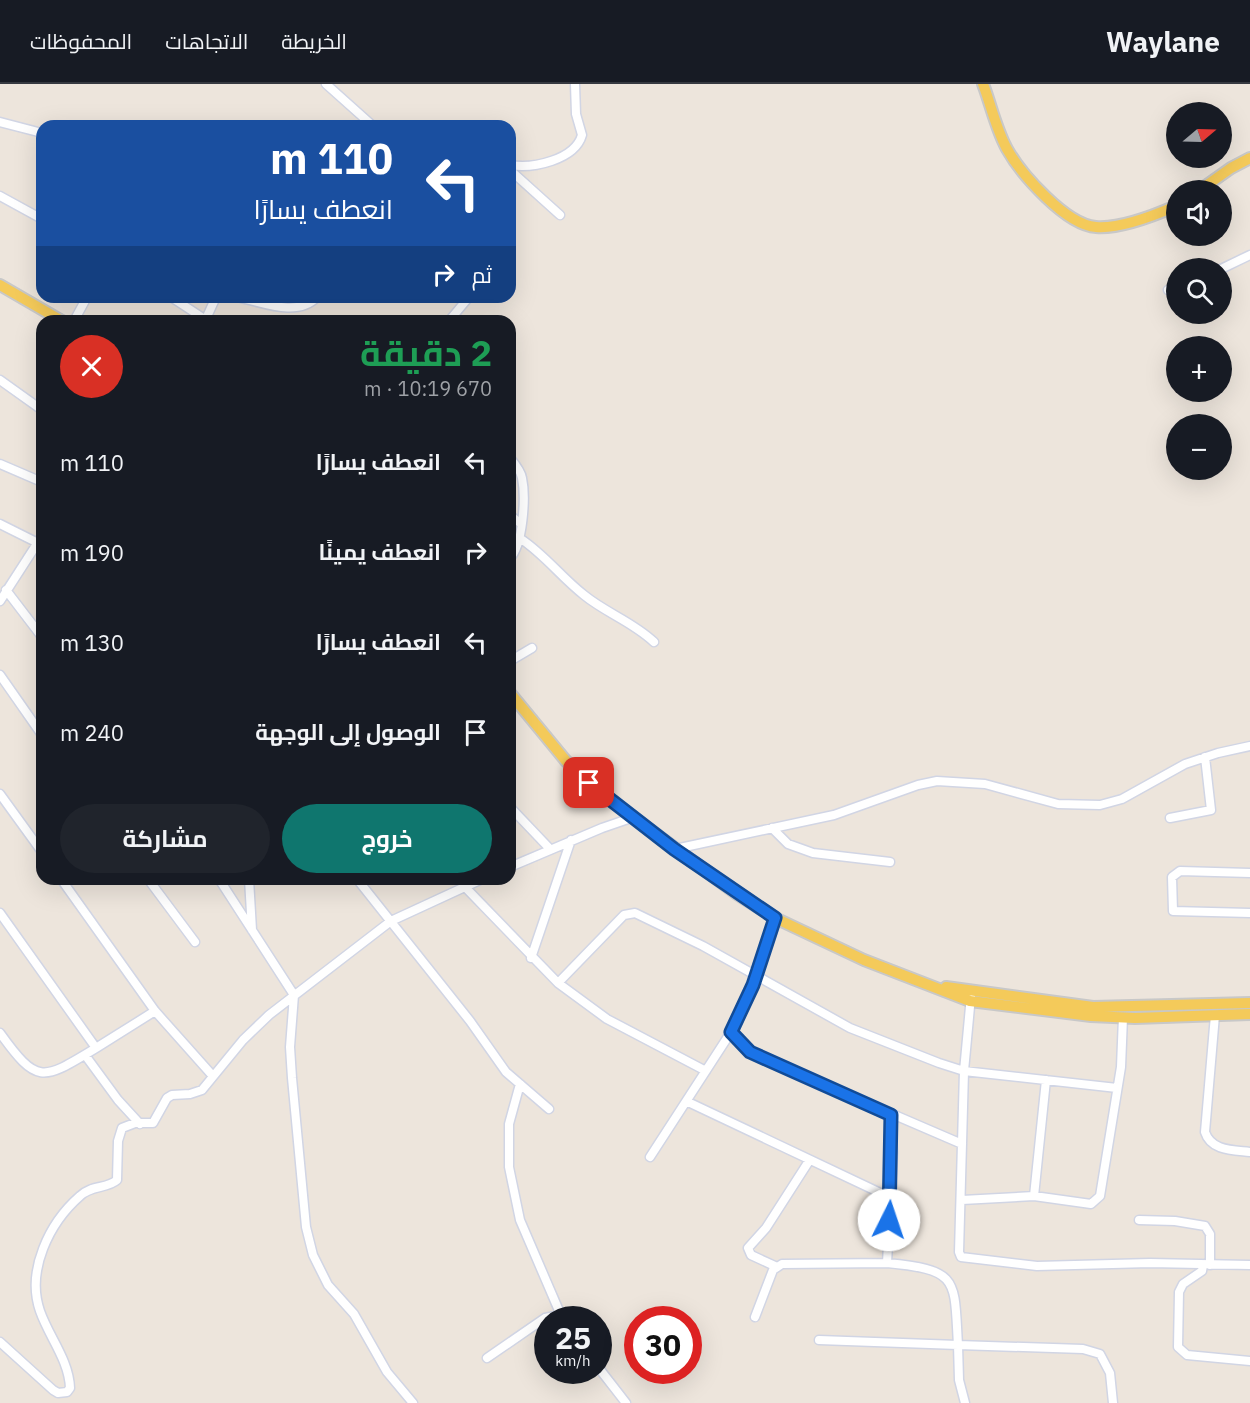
<!DOCTYPE html>
<html lang="ar">
<head>
<meta charset="utf-8">
<style>
  :root { --surface:#171b24; --page:#20242c; --text:#f1f3f6; --muted:#9ea1a6; --line:#363941; --accent:#0f766e }
  body { margin:0; font-family:"IBM Plex Sans",Cairo,sans-serif; background:var(--page); color:var(--text); direction:rtl; height:100vh; display:flex; flex-direction:column; font-size:22px; white-space:nowrap }
  * { box-sizing:border-box; margin:0 }
  p { font-size:20px; color:var(--muted) }
  .icon { flex:none; width:33px; height:33px; fill:none; stroke:currentColor; stroke-width:2; stroke-linecap:round; stroke-linejoin:round }
  .map { position:relative; flex:1; overflow:hidden; direction:ltr }
  .details { position:absolute; left:36px; top:231px; width:480px; height:570px; display:flex; flex-direction:column; background:var(--surface); border-radius:18px; box-shadow:0 6px 24px #0002; direction:rtl }
  .details>* { flex:none }
  .hud { position:absolute; left:36px; top:36px; width:480px; height:183px; border-radius:18px; box-shadow:0 6px 24px #0002; direction:rtl; background:#1a4fa0; color:#fff; overflow:hidden }
  .needle { width:39px; rotate:71deg }
  .tools { position:absolute; left:1166px; top:18px; display:grid; gap:12px }
  .tools a { display:grid; place-items:center; width:66px; height:66px; border-radius:50%; background:var(--surface); box-shadow:0 6px 24px #0002; font-size:30px }
  .speed { position:absolute; left:534px; top:1222px; display:flex; gap:12px; font-size:30px; font-weight:700; text-align:center }
  .speed>* { display:grid; place-content:center; width:78px; height:78px; border-radius:50%; background:var(--surface); box-shadow:0 6px 24px #0002; line-height:1 }
  .speed small { font-size:15px; font-weight:400 }
  .speed .limit { border:9px solid #d22; background:#fff; color:#111 }
  .pin { position:absolute; display:grid; place-items:center; width:51px; height:51px; color:#fff; margin:-26px; border-radius:12px; box-shadow:0 3px 9px #0006 }
  .me { position:absolute; width:66px; margin:-33px; rotate:4deg; stroke-linejoin:round; filter:drop-shadow(0 0 4px #0008) }
  .turn { display:flex; align-items:center; gap:21px; height:126px; padding:0 24px; font-size:27px }
  .turn .icon { width:78px; height:78px; stroke-width:2.5 }
  .turn b { display:block; font-size:42px; line-height:51px }
  .then { display:flex; align-items:center; height:57px; padding:0 24px; background:#0003; gap:12px; font-size:22px }
  .round { display:grid; place-items:center; flex:none; width:63px; height:63px; border-radius:32px; background:var(--page) }
  .head { display:flex; align-items:center; justify-content:space-between; height:102px; padding:0 24px }
  h1 { font-size:36px; font-weight:700; line-height:45px; color:#1e9e55 }
  .button { display:flex; gap:12px; margin-top:auto; padding:12px 24px }
  .button a { flex:1; height:69px; border-radius:36px; background:var(--accent); color:#fff; font-size:24px; font-weight:700; line-height:69px; text-align:center }
  .button a+a { background:var(--page); color:var(--text) }
  ul { padding:0; list-style:none }
  li { display:flex; align-items:center; gap:18px; height:90px; padding:0 24px }
  li div { flex:1 }
  li b { display:block; font-size:22px }
  li em { font-style:normal }
  header { display:flex; align-items:center; gap:36px; box-sizing:border-box; height:84px; padding:0 30px; background:var(--surface); border-bottom:2px solid var(--line) }
  header strong { font-size:28px }
  nav { display:flex; gap:33px; margin-inline-start:auto; font-size:21px }
  .map>svg:first-child { display:block }
  .lines { fill:none; stroke-linecap:round; stroke-linejoin:round }
  .minor-casing { stroke:#d1d5e4; stroke-width:11 }
  .major-casing { stroke:#c8c8c8; stroke-width:14 }
  .minor { stroke:#fff; stroke-width:8 }
  .major { stroke:#f4ca5a; stroke-width:10 }
  .route-casing { stroke:#114b97; stroke-width:15 }
  .route { stroke:#1a73e8; stroke-width:10 }
</style>
</head>
<body>
<header>
<strong>Waylane</strong>
<nav><a>الخريطة</a><a>الاتجاهات</a><a>المحفوظات</a></nav>
</header>
<div class="map">
<svg width="1250" height="1319" viewBox="0 0 1250 1319">
  <rect width="100%" height="100%" fill="#ede5dc"/>
  <g class="lines">
    <g class="minor-casing">
      <path id="minor" d="M 326,0 L 373,42
        M 0,38 L 42,49
        M 510,81 C 532,85 575,76 582,51 L 576,30 L 575,0
        M 510,86 L 560,131
        M 0,112 L 42,135
        M 1221,185 L 1250,171
        M 1168,206 L 1176,204
        M 171,213 L 206,236
        M 237,213 C 262,218 297,234 317,213
        M 74,237 L 87,213
        M 205,237 L 216,213
        M 449,237 L 469,213
        M 0,296 L 42,326
        M 510,374 C 515,380 521,387 522,394 C 526,413 523,461 510,474
        M 0,380 L 42,398
        M 510,431 L 520,439
        M 0,440 L 42,461
        M 521,455 C 545,471 561,493 584,511 C 606,529 633,538 654,558
        M 6,506 L 42,553
        M 0,517 L 42,452
        M 510,577 L 532,564
        M 0,591 L 42,651
        M 0,710 L 42,768
        M 510,723 L 550,765
        M 1170,734 L 1211,726 L 1205,673
        M 772,744 L 788,760 L 813,769 L 890,778
        M 675,765 L 834,731 L 918,701 L 937,697 L 985,700 L 1058,720 L 1100,721 L 1122,715 L 1185,680 L 1218,669 L 1250,662
        M 510,783 L 602,744 L 634,733
        M 1250,789 L 1180,787 L 1172,793 L 1173,827 L 1250,829
        M 61,795 L 155,927 L 212,991
        M 148,795 L 195,858
        M 219,795 L 294,911 L 290,963 L 292,994 L 306,1143 L 313,1171 L 328,1201 L 354,1230 L 387,1288 L 413,1319
        M 249,795 L 252,846
        M 357,795 L 470,937 L 506,988 L 549,1025
        M 465,803 L 558,899 L 607,935 L 706,987
        M 0,829 L 96,964 L 155,927
        M 531,874 L 571,756
        M 558,899 L 624,831 L 635,829 L 703,862 L 850,944 L 939,979 L 964,987 L 1117,1004
        M 971,912 L 964,987 L 959,1168 L 961,1173 L 1037,1182 L 1150,1179 L 1250,1181
        M 1215,931 L 1205,1048 C 1211,1067 1233,1066 1250,1068
        M 731,948 L 740,960 L 762,974 L 962,1060
        M 0,949 C 38,1002 43,996 96,964
        M 85,971 L 118,1016 L 140,1040
        M 520,1000 L 509,1040 L 509,1083 L 520,1136 L 563,1236
        M 688,1018 L 891,1114
        M 891,1031 L 893,1069 L 887,1179 C 960,1186 954,1195 958,1261 L 1083,1265 L 1100,1270 L 1110,1289 L 1113,1319
        M 650,1073 L 731,948 L 753,901 L 775,834
        M 1034,1112 L 1046,996
        M 962,1116 L 1034,1112 L 1091,1120 L 1100,1112 L 1121,983 L 1123,933
        M 1139,1136 L 1175,1137 L 1205,1142 L 1210,1150 L 1210,1181
        M 1203,1181 L 1202,1187 L 1183,1200 L 1179,1208 L 1178,1263 L 1187,1271 L 1250,1277
        M 777,1183 L 751,1171 L 748,1164 L 766,1144 L 809,1077
        M 755,1233 L 773,1186 L 782,1180 L 887,1179
        M 819,1256 L 958,1261 L 959,1296 L 965,1319
        M 0,1258 L 53,1306 L 58,1309 L 67,1308 L 70,1304 C 69,1276 49,1253 40,1227 C 26,1187 49,1139 80,1112 C 91,1101 107,1105 117,1096 L 118,1057 L 122,1044 L 135,1039 L 153,1039 L 167,1014 L 172,1011 L 190,1010 L 202,1006 L 243,956 L 269,931 L 391,837 L 482,795
        M 487,1274 L 545,1234 L 560,1231
        M 598,1283 L 626,1319"/>
    </g>
    <g class="major-casing">
      <path id="major" d="M 983,0 C 991,21 996,45 1007,65 C 1021,90 1066,141 1096,143 C 1120,145 1153,132 1176,122
        M 1200,106 L 1231,84 L 1250,74
        M 0,201 L 62,237
        M 510,609 L 566,677 L 607,714 L 737,810 L 775,834 L 864,876 L 970,917 L 1091,932 L 1135,934 L 1250,930
        M 946,903 L 1093,923 L 1250,919"/>
    </g>
    <use href="#minor" class="minor"/>
    <use href="#major" class="major"/>
  </g>
  <g class="lines">
    <g class="route-casing">
      <path id="route" d="M 589,699 L 674,765 L 775,834 L 753,901 L 731,948 L 750,968 L 891,1031 L 889,1136"/>
    </g>
    <use href="#route" class="route"/>
  </g>
</svg>
<div class="tools">
<a><svg class="needle" viewBox="-14 -14 28 28"><path d="M0-13l5 13h-10z" fill="#e53935"/><path d="M0 13l5-13h-10z" fill="#9ea1a6"/></svg></a>
<a><svg class="icon" aria-label="sound" viewBox="0 0 24 24"><path d="M4 9h4l5-4v14l-5-4H4zM17 9q2 3 0 6"/></svg></a>
<a><svg class="icon" aria-label="search" viewBox="0 0 24 24"><circle cx="10" cy="10" r="6"/><path d="M15 15l6 6"/></svg></a>
<a>+</a>
<a>−</a>
</div>
<div class="speed"><div>25<small>km/h</small></div><div class="limit">30</div></div>
<div class="pin" style="left:589px;top:699px;background:#d93025"><svg class="icon" aria-label="arrive" viewBox="0 0 24 24"><path d="M6 21V4h12l-3 4 3 4H6"/></svg></div>
<svg class="me" style="left:889px;top:1136px" viewBox="-20 -20 40 40"><circle r="19" fill="#fff"/><path d="M0-13L10 11 0 6-10 11z" fill="#1a73e8"/></svg>
<div class="hud">
<div class="turn"><svg class="icon" aria-label="left" viewBox="0 0 24 24"><path d="M17 20v-9H6M10 6l-5 5 5 5"/></svg><div><b>110 m</b>انعطف يسارًا</div></div>
<div class="then">ثم<svg class="icon" aria-label="right" viewBox="0 0 24 24"><path d="M7 20v-9h11M14 6l5 5-5 5"/></svg></div>
</div>
<section class="details">
<div class="head"><div><h1>2 دقيقة</h1><p>670 m · 10:19</p></div><a class="round" style="background:#d93025;color:#fff"><svg class="icon" aria-label="close" viewBox="0 0 24 24"><path d="M6 6l12 12M18 6L6 18"/></svg></a></div>
<ul>
<li><svg class="icon" aria-label="left" viewBox="0 0 24 24"><path d="M17 20v-9H6M10 6l-5 5 5 5"/></svg><div><b>انعطف يسارًا</b></div><em>110 m</em></li>
<li><svg class="icon" aria-label="right" viewBox="0 0 24 24"><path d="M7 20v-9h11M14 6l5 5-5 5"/></svg><div><b>انعطف يمينًا</b></div><em>190 m</em></li>
<li><svg class="icon" aria-label="left" viewBox="0 0 24 24"><path d="M17 20v-9H6M10 6l-5 5 5 5"/></svg><div><b>انعطف يسارًا</b></div><em>130 m</em></li>
<li><svg class="icon" aria-label="arrive" viewBox="0 0 24 24"><path d="M6 21V4h12l-3 4 3 4H6"/></svg><div><b>الوصول إلى الوجهة</b></div><em>240 m</em></li>
</ul>
<div class="button"><a>خروج</a><a>مشاركة</a></div>
</section>
</div>
</body>
</html>
